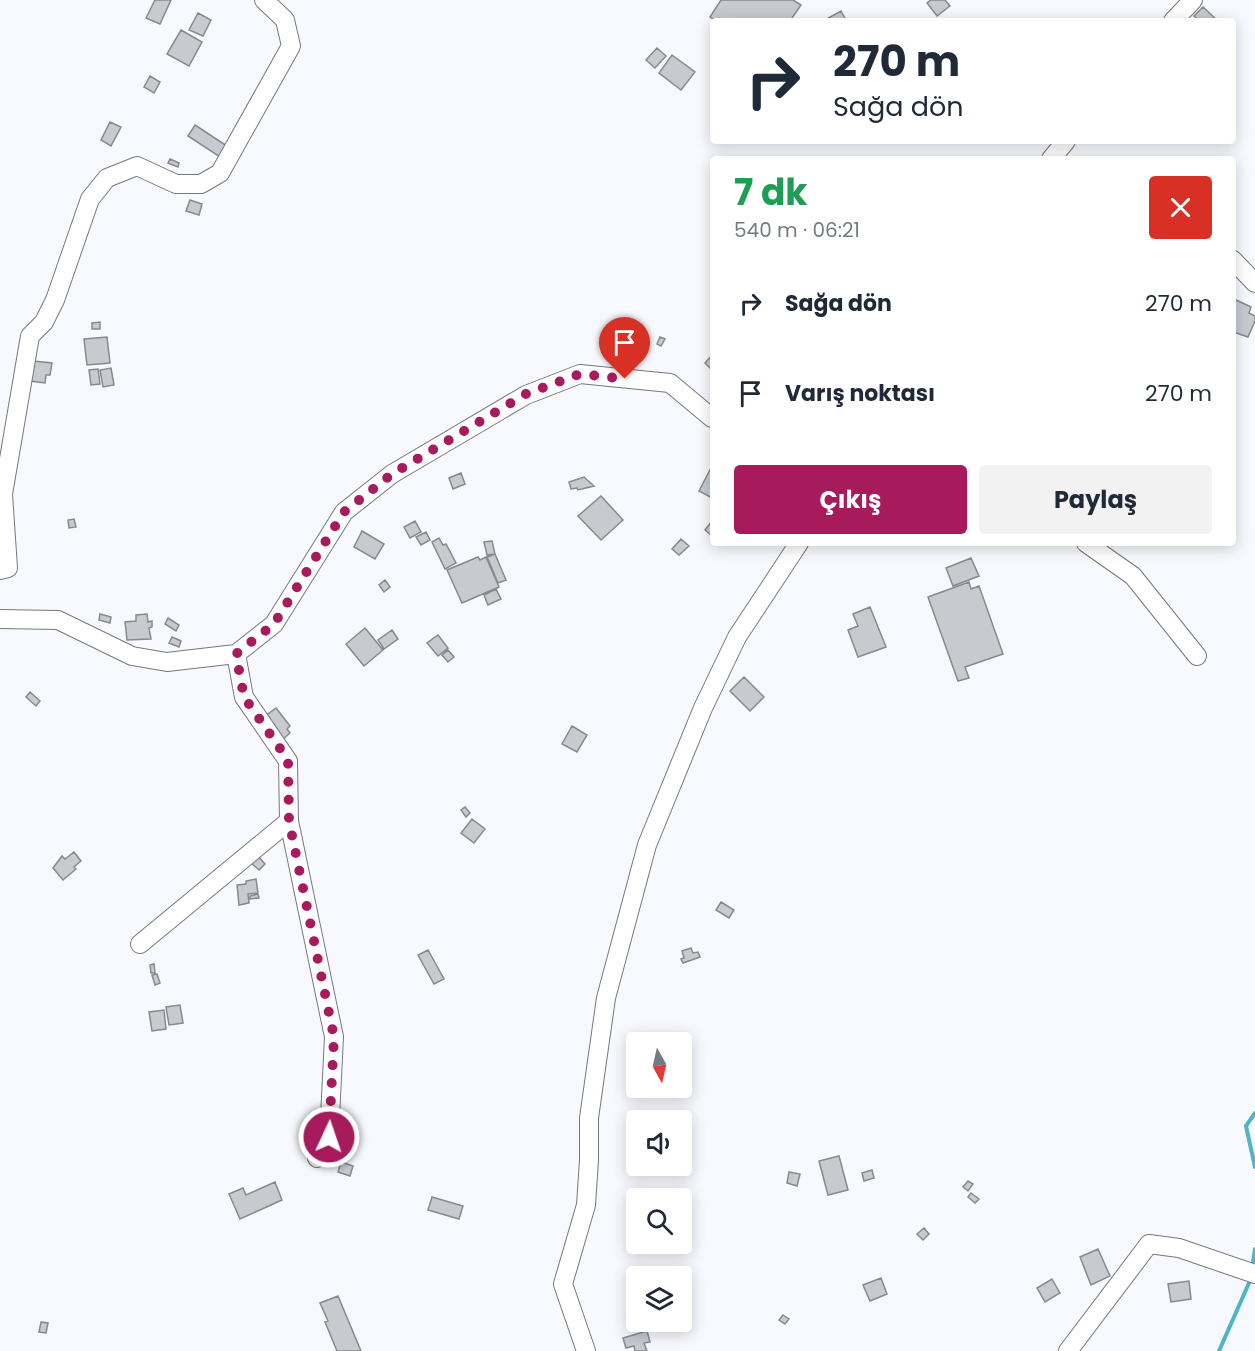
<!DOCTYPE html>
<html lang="tr">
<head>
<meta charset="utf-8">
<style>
  :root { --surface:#fff; --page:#f2f2f3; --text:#1f2937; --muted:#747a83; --accent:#a71b5d }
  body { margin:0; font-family:Poppins,sans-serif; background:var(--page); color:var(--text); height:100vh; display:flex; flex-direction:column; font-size:22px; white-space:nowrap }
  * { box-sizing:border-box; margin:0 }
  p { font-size:20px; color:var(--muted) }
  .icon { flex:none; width:33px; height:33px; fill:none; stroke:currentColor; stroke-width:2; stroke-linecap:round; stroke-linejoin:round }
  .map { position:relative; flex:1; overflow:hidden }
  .panel { position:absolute; left:710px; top:156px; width:526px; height:390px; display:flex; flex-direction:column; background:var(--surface); border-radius:6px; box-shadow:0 3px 15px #0003 }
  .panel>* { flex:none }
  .hud { position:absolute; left:710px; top:18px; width:526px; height:126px; border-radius:6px; box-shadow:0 3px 15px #0003; background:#fff; color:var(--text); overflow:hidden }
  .needle { width:39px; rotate:172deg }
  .fabs { position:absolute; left:626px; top:1032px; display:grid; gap:12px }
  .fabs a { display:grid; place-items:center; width:66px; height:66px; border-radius:6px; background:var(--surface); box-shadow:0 3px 15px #0003; font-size:30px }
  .pin { position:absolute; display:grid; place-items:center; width:51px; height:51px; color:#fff; margin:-62px -26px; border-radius:50% 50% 50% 0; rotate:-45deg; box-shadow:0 0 6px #0007 }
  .pin .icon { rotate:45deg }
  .me { position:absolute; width:66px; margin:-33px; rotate:3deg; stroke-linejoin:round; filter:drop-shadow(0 0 4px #0008) }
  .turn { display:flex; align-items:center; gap:21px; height:126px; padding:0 24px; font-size:27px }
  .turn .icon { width:78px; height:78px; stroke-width:2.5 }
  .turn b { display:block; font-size:42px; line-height:51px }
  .round { display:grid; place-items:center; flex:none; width:63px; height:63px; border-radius:6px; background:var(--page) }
  .headline { display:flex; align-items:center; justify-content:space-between; height:102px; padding:0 24px }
  h1 { font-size:36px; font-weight:700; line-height:45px; color:#1e9e55 }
  .primary-button { display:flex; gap:12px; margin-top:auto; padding:12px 24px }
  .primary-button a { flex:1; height:69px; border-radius:6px; background:var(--accent); color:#fff; font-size:24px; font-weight:700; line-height:69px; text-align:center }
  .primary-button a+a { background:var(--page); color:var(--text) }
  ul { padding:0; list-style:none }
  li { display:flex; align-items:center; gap:18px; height:90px; padding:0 24px }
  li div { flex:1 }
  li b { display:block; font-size:22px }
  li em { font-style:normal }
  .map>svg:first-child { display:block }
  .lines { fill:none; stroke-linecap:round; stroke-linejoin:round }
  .stream { stroke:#4eb4c9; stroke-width:4 }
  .building { fill:#c8cad2; stroke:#868990; stroke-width:1.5 }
  .minor-casing { stroke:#75787f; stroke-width:20 }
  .minor { stroke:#fff; stroke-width:18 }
  .route { stroke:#a71b5d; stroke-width:10; stroke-dasharray:0 18 }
</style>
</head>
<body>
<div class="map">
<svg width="1255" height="1351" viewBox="0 0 1255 1351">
  <rect width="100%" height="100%" fill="#f8f9fe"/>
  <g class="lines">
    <path class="stream" d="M 1255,1113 L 1246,1126 L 1255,1167
      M 1253,1262 L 1255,1249
      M 1219,1351 L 1249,1283"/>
  </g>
  <path class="building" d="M 155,0 L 171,0 L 160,24 L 146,18 Z
    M 721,0 L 793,0 L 801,5 L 790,21 L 716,21 L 710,17 Z
    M 931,0 L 945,0 L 950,6 L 937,16 L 927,3 Z
    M 1203,7 L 1217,20 L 1216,21 L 1200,21 L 1194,16 Z
    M 841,11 L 846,20 L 823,21 Z
    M 198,13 L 211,20 L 203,36 L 189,30 Z
    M 181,30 L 202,42 L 189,66 L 167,54 Z
    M 657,48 L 666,56 L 655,68 L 646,60 Z
    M 672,55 L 695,72 L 681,90 L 659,73 Z
    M 150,76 L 160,82 L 154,93 L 144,87 Z
    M 110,122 L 121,127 L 111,146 L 101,140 Z
    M 195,125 L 227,146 L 220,157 L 188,136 Z
    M 170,159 L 179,163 L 178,167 L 168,163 Z
    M 190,200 L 202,204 L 199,215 L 186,211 Z
    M 1234,299 L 1251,307 L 1249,313 L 1255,316 L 1255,321 L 1248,337 L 1233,332 Z
    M 100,322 L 100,329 L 92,329 L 92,323 Z
    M 107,337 L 110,363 L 87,365 L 84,339 Z
    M 660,337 L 665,339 L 661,346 L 657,344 Z
    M 712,355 L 712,370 L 705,363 Z
    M 33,361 L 52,363 L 50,375 L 46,375 L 45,383 L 30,381 Z
    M 111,368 L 114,385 L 103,387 L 100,370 Z
    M 98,369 L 100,384 L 91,385 L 89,370 Z
    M 712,466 L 712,498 L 699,491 Z
    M 461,473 L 465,484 L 453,489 L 449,478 Z
    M 584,477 L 594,486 L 578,490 L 577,488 L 571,489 L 569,482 Z
    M 601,496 L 623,520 L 601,540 L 578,516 Z
    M 74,519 L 76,527 L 69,528 L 68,520 Z
    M 415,521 L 421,532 L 410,538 L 404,527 Z
    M 712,521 L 712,536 L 705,530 Z
    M 362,531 L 384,544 L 375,559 L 354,547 Z
    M 426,532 L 430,540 L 421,545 L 416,537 Z
    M 439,538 L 443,545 L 446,544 L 456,563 L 445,569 L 432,542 Z
    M 681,539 L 689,546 L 679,555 L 672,549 Z
    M 492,541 L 495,554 L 487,555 L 484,542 Z
    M 495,554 L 506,580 L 498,583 L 487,557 Z
    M 478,557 L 480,560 L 486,557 L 499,587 L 462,603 L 447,570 Z
    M 971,558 L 979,576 L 953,586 L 946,568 Z
    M 385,580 L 390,587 L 384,592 L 379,585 Z
    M 969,582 L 971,589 L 979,586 L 1003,654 L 965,667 L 969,678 L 958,681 L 928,597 Z
    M 496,589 L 501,599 L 488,605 L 484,595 Z
    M 870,607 L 886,647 L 858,657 L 848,630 L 858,626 L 853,614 Z
    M 100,614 L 111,617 L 110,623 L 99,620 Z
    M 147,614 L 148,622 L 152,621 L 152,627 L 149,628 L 151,639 L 127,640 L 125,622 L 136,621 L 136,615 Z
    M 168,618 L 179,625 L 176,631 L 165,624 Z
    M 365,628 L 383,650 L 364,666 L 346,644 Z
    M 392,630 L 398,639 L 384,649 L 378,640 Z
    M 438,635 L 448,648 L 438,656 L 427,643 Z
    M 172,637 L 181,641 L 179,647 L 169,643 Z
    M 448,650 L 454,657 L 448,662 L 442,655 Z
    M 744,677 L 764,697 L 750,711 L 730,691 Z
    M 30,692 L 40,701 L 36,706 L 26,697 Z
    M 276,708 L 290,726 L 287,729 L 290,733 L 282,740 L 264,717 Z
    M 572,726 L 587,735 L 577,752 L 562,744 Z
    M 465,807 L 470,813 L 466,817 L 461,810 Z
    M 472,819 L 485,829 L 474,843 L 461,833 Z
    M 74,852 L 81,861 L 74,867 L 76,869 L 63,880 L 53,868 L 62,856 L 65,859 Z
    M 258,856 L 265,864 L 259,870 L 251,863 Z
    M 256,879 L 258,893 L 248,894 L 249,903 L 239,905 L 237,885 L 246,884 L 246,881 Z
    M 258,894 L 259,898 L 250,899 L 250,896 Z
    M 721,902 L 734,910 L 729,918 L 716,910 Z
    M 691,948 L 693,953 L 698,952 L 700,957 L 683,963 L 681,959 L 684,958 L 682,951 Z
    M 428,950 L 444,979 L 434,984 L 418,955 Z
    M 154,964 L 155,973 L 151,973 L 150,965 Z
    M 157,974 L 160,983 L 155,985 L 152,975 Z
    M 180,1005 L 183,1023 L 169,1025 L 166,1007 Z
    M 164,1010 L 166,1029 L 152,1031 L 149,1012 Z
    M 346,1121 L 348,1140 L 338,1141 L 336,1122 Z
    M 839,1156 L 848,1190 L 828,1195 L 819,1161 Z
    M 341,1162 L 353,1166 L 350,1176 L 338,1172 Z
    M 872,1170 L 874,1178 L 864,1181 L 862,1173 Z
    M 789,1172 L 800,1174 L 797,1186 L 787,1183 Z
    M 968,1181 L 973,1184 L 968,1191 L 963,1187 Z
    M 275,1182 L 282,1200 L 240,1219 L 229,1194 L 243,1188 L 246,1195 Z
    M 971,1193 L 979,1199 L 975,1203 L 968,1197 Z
    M 432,1197 L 463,1206 L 459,1219 L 428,1210 Z
    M 924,1228 L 929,1234 L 923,1240 L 917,1234 Z
    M 1098,1249 L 1110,1276 L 1091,1285 L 1080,1257 Z
    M 881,1278 L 887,1294 L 870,1301 L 863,1285 Z
    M 1052,1279 L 1060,1293 L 1045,1302 L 1037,1288 Z
    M 1189,1281 L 1191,1299 L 1171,1302 L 1168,1284 Z
    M 338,1296 L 361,1351 L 337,1351 L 325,1322 L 328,1321 L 320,1303 Z
    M 783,1315 L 789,1319 L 785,1324 L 779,1320 Z
    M 41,1322 L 48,1323 L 46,1333 L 39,1332 Z
    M 647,1331 L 650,1342 L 644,1343 L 647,1351 L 635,1351 L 634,1346 L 626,1348 L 623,1338 Z"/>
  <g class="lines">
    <g class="minor-casing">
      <path id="minor" d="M 1173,21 L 1193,0
        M 1051,159 L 1066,141
        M 1233,260 L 1255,283
        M 1086,543 L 1133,576 L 1197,656
        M 0,570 L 8,568 L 3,494 L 30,336 L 44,322 L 55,300 L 90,199 L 107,178 L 137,166 L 176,184 L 201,184 L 220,173 L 291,46 L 285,20 L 264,0
        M 0,619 L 58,620 L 132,656 L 167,662 L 236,654 L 274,624 L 344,512 L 392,474 L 526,395 L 580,374 L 670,383 L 712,418
        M 236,654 L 244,697 L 288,761 L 289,821 L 334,1037 L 329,1137 L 317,1158
        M 140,944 L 289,821
        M 586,1351 L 563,1284 L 586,1205 L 589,1160 L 589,1118 L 606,998 L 647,845 L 703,708 L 737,637 L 799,543
        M 1068,1351 L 1149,1244 L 1179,1248 L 1255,1274"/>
    </g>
    <use href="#minor" class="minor"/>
  </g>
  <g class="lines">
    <path class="route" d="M 329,1137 L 334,1037 L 289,821 L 288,760 L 244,697 L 236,654 L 274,624 L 344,512 L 392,474 L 526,394 L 580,374 L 625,379"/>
  </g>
</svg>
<div class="fabs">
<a><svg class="needle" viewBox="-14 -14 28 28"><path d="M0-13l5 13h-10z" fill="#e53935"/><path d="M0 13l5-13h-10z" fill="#747a83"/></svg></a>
<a><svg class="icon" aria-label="sound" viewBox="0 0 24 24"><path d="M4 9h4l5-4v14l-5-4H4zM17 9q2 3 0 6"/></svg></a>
<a><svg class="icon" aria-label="search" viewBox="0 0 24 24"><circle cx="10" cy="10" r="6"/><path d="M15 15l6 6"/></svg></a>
<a><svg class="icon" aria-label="layers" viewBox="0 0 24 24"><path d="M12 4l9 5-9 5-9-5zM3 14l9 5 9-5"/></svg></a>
</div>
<div class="pin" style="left:625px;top:379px;background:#d93025"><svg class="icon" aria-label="arrive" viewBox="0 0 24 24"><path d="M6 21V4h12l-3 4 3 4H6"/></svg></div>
<svg class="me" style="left:329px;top:1137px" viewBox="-20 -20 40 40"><circle r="17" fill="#a71b5d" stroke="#fff" stroke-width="3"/><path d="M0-11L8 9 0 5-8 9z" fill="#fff"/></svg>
<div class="hud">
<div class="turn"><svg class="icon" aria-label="right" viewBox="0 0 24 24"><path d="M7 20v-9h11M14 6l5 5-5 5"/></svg><div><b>270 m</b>Sağa dön</div></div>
</div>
<section class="panel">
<div class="headline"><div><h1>7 dk</h1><p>540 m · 06:21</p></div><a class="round" style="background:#d93025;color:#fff"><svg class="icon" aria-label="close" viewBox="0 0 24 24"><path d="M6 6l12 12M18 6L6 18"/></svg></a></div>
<ul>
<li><svg class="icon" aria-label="right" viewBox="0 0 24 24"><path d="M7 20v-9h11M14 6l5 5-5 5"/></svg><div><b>Sağa dön</b></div><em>270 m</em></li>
<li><svg class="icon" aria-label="arrive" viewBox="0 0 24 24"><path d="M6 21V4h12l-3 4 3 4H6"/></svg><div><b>Varış noktası</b></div><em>270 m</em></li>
</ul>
<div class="primary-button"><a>Çıkış</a><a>Paylaş</a></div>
</section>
</div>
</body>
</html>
